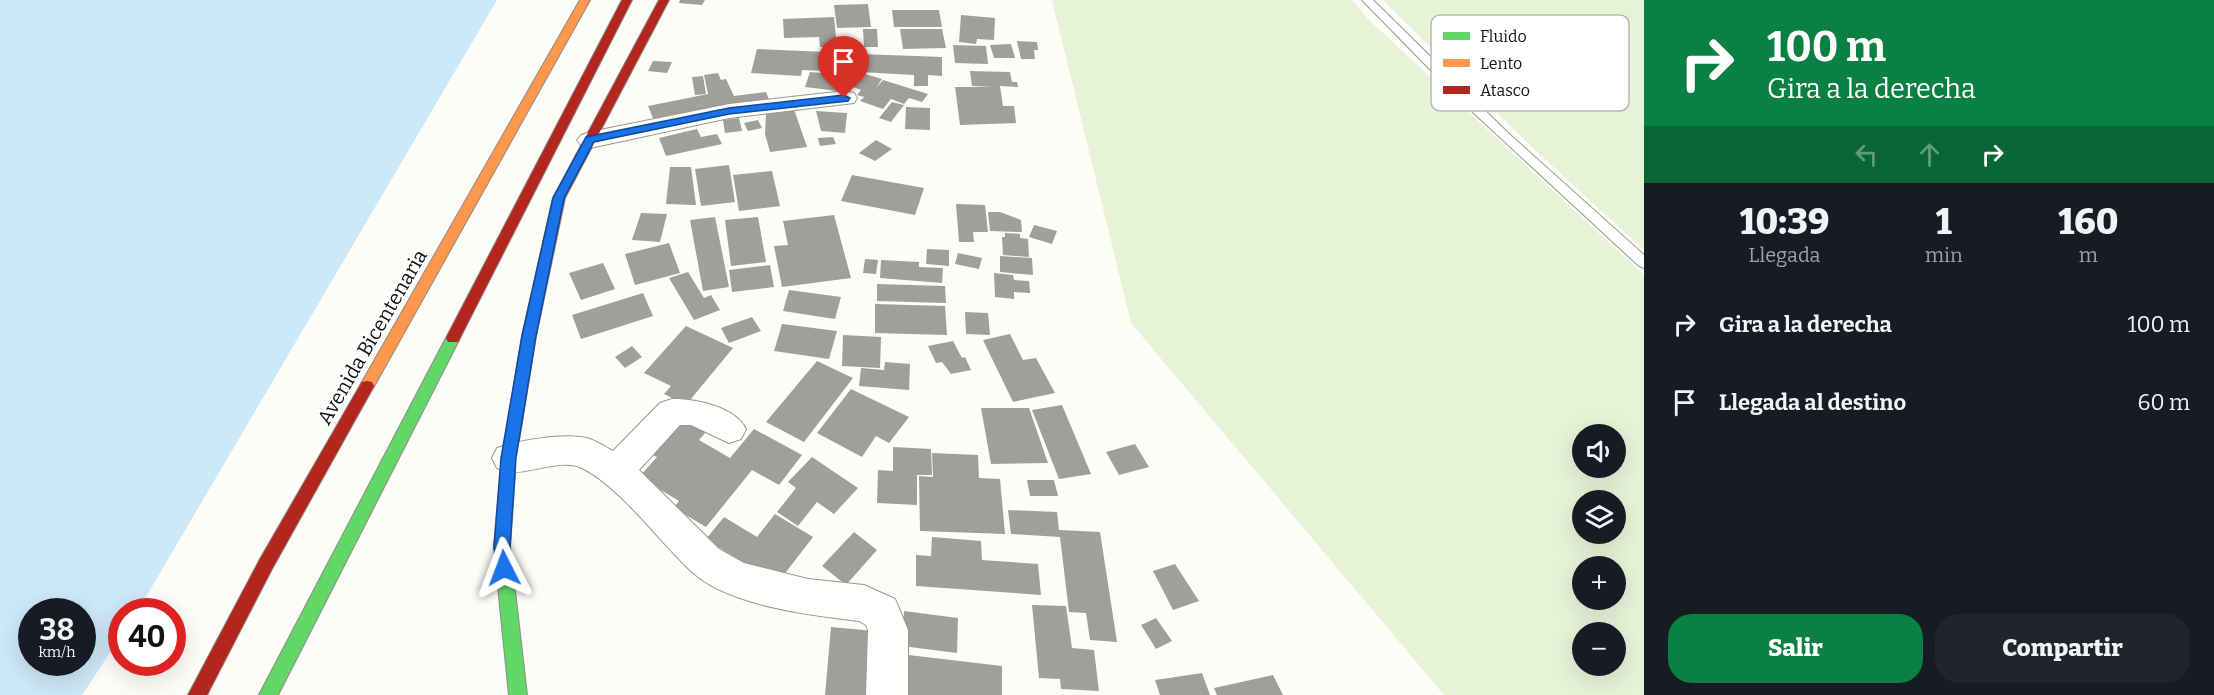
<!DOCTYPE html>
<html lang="es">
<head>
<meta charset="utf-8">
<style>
  :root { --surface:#171b24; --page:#20242c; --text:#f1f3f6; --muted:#9ea1a6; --accent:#0b8043 }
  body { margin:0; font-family:Bitter,serif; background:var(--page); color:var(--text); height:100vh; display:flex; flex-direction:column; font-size:22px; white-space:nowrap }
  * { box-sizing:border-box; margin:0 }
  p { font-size:20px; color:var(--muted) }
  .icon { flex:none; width:33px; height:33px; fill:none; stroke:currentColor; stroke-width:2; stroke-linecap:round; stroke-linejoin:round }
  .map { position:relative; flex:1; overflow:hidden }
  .drawer { display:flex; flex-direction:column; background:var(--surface); width:570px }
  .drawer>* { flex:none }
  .top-card { background:#0b8043; color:#fff; overflow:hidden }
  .tools { position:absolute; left:1572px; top:424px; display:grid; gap:12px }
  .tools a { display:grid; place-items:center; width:54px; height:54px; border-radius:50%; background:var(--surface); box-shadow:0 6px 24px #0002; font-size:30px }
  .speed { position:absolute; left:18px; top:598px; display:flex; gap:12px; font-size:30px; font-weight:700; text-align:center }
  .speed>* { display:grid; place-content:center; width:78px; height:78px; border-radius:50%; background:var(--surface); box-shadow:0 6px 24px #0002; line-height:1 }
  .speed small { font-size:15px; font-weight:400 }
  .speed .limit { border:9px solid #d22; background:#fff; color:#111 }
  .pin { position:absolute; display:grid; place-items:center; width:51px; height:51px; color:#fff; margin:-62px -26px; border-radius:50% 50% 50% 0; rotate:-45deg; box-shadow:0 0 6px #0007 }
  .pin .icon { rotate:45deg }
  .me { position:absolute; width:66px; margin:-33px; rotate:357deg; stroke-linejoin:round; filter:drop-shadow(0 0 4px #0008) }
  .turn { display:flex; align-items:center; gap:21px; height:126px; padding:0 24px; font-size:27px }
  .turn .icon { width:78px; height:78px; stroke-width:2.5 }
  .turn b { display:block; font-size:42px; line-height:51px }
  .lanes { display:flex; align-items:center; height:57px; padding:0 24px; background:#0003; justify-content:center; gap:30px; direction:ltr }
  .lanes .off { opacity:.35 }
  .eta { display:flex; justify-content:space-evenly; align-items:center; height:102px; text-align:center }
  .eta b { font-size:36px; font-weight:800; line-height:42px }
  .primary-button { display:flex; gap:12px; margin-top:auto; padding:12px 24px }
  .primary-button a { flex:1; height:69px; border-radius:24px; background:var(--accent); color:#fff; font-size:24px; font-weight:800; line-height:69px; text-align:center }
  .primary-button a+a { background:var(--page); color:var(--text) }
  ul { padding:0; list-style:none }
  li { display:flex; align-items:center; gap:18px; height:78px; padding:0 24px }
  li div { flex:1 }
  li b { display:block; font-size:22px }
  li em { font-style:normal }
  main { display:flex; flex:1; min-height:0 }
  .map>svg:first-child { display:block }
  .green { fill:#e7f3d7; fill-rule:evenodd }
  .water { fill:#cde8f7; fill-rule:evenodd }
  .building { fill:#a19f9c }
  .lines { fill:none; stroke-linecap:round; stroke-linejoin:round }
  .lane-casing { stroke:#979795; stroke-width:2 }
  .street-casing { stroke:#979795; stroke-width:2 }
  .fast-casing { stroke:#8e8d8b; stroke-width:2 }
  .slow-casing { stroke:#8e8d8b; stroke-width:2 }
  .jam-casing { stroke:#8e8d8b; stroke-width:2 }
  .lane { fill:#fffffe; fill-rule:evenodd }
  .street { fill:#fffffe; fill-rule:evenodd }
  .fast { fill:#63d668; fill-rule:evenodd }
  .slow { fill:#ff974d; fill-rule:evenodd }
  .jam { fill:#b3261e; fill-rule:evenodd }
  .route { fill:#1a73e8; stroke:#114b97; stroke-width:1.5 }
  .labels { text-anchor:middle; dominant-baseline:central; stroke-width:6; stroke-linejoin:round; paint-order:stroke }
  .street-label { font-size:20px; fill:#111; stroke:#fff }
  .key { fill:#fff; stroke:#b8b8b8; stroke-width:1.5 }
  .key-label { font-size:16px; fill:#111 }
</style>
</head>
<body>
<main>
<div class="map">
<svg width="1644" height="695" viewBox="0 0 1644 695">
  <rect width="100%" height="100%" fill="#fdfcf7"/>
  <path class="green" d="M 1052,0 L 1352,0 L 1369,20 L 1644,275 L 1644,695 L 1444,695 L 1131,323 ZM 1582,435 L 1616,435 L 1616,468 L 1582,468 ZM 1582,501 L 1616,501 L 1616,534 L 1582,534 ZM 1582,567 L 1616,567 L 1616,600 L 1582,600 ZM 1582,633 L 1616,633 L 1616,666 L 1582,666 Z
    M 1383,0 L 1644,0 L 1644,250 L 1537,152 Z"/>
  <path class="water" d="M 0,0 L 497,0 L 137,612 L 122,612 L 121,636 L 82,695 L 0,695 ZM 32,612 L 82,612 L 82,663 L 32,663 Z"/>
  <path class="building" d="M 680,0 L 705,0 L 702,5 L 679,3 Z
    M 868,4 L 871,27 L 837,28 L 834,5 Z
    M 892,10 L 939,10 L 942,27 L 894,27 Z
    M 961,15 L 995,18 L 994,40 L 977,39 L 976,44 L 959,42 Z
    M 834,17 L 837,47 L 820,47 L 819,37 L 784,38 L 783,19 Z
    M 863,29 L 877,29 L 878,47 L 864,47 Z
    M 900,29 L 942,29 L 946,48 L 903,49 Z
    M 1017,41 L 1037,42 L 1038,50 L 1034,50 L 1035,59 L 1021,59 Z
    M 1011,44 L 1015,58 L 994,58 L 990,45 Z
    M 953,45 L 986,46 L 988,64 L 955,63 Z
    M 757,49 L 849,53 L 847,72 L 802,70 L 801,76 L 751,73 Z
    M 861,54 L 942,57 L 942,76 L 928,75 L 928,86 L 914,86 L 914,75 L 859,72 Z
    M 653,61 L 672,62 L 667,73 L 648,71 Z
    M 970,71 L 1010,72 L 1012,82 L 1017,82 L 1018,87 L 1000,86 L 1003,106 L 1014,106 L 1016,123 L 960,125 L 955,87 L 993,87 L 972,86 Z
    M 810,72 L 851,76 L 846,92 L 805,87 Z
    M 718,73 L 721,80 L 726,79 L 734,96 L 766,92 L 770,102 L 655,123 L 648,106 L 708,94 L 704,75 Z
    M 865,74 L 882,79 L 876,88 L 883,80 L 928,94 L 922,102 L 909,98 L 904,104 L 891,99 L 883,109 L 860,101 L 864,97 L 857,95 L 861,90 L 853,87 Z
    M 703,76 L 706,94 L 695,95 L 692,77 Z
    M 892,102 L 904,105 L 891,122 L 879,118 Z
    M 906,107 L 930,108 L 930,130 L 905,129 Z
    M 794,109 L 807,147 L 770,152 L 765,134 L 766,113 Z
    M 816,111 L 847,113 L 845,133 L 821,131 Z
    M 739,118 L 742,131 L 725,133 L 723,120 Z
    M 758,120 L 762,128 L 748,131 L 744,123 Z
    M 697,129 L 701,137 L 717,134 L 722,144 L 666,156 L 659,138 Z
    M 833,137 L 836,144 L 820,146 L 818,138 Z
    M 876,140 L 892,149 L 875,161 L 859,153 Z
    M 729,165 L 735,202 L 701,206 L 695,169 Z
    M 670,167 L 691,167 L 696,205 L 666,204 Z
    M 772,171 L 780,206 L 739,211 L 733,175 Z
    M 852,175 L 924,188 L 915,215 L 841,201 Z
    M 956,204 L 985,205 L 988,232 L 973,232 L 974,242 L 959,242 Z
    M 988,212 L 1000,212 L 1021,220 L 1022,232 L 990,231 Z
    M 641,213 L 667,214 L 660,242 L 632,240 Z
    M 834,215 L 851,278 L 782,287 L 774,246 L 788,245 L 783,221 Z
    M 715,217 L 729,287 L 703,291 L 690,220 Z
    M 758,217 L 766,262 L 731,266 L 725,220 Z
    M 1034,225 L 1057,231 L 1052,244 L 1029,237 Z
    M 1005,233 L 1020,234 L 1020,238 L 1028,239 L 1029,257 L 1003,255 L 1002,237 L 1005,237 Z
    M 669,243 L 680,273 L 635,285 L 625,254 Z
    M 927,249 L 949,250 L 949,266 L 926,264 Z
    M 958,253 L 982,258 L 979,269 L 955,264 Z
    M 1000,256 L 1032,258 L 1033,275 L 1000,272 Z
    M 865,259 L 878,260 L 876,274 L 863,273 Z
    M 881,260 L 919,262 L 919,267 L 943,268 L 942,283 L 880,278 Z
    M 603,263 L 615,289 L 581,300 L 569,273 Z
    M 770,265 L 774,287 L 732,292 L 729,270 Z
    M 688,272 L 704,298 L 711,295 L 720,310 L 694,320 L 669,278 Z
    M 994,273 L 1013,275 L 1014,280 L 1029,281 L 1030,293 L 1014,292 L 1014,299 L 995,297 Z
    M 877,284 L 945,286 L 946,303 L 877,301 Z
    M 789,290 L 841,297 L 835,319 L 783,311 Z
    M 643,293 L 653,316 L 581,339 L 572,315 Z
    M 875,304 L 945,306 L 947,335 L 875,333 Z
    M 965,312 L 988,313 L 990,335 L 966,334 Z
    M 752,317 L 761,331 L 729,343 L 721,328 Z
    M 782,324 L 837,331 L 829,359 L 774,351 Z
    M 686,326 L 733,348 L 686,405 L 664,394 L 671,386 L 644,373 Z
    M 1010,334 L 1023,360 L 1036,358 L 1055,393 L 1013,402 L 983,340 Z
    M 843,335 L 881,337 L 880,368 L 842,366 Z
    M 953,341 L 962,358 L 965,357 L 971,370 L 951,374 L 942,362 L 936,363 L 928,346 Z
    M 632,346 L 642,357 L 625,368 L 615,357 Z
    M 817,361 L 853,378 L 804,442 L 766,422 Z
    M 885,362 L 910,364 L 909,390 L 859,386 L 861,368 L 884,370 Z
    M 851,389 L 909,417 L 889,443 L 876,436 L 862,457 L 817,433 Z
    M 1062,405 L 1091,474 L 1059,479 L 1032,410 Z
    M 981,408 L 1029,408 L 1048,463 L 991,464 Z
    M 683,419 L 706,432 L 699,440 L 730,458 L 754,429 L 802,455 L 779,485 L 752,470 L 706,527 L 674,508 L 679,501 L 639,477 L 657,457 L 651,454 Z
    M 1135,444 L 1149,467 L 1119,475 L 1106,452 Z
    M 893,447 L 931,449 L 932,475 L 917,475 L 917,505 L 877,503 L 878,470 L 893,471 Z
    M 932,453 L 978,455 L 979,478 L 1000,479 L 1005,534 L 920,531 L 919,476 L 933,477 Z
    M 812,457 L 858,488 L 834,514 L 817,502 L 798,526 L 777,512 L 796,488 L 788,482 Z
    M 1027,480 L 1054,480 L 1058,496 L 1030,496 Z
    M 1008,510 L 1057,512 L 1059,530 L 1100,532 L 1117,642 L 1090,640 L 1086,613 L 1069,612 L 1060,537 L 1011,534 Z
    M 775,514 L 813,537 L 776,585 L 706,539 L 724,517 L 757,537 Z
    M 854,532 L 877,550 L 846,585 L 822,566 Z
    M 932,537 L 981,541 L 982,560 L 1038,564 L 1041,595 L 916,586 L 916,555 L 931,556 Z
    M 1175,564 L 1199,601 L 1173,610 L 1153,571 Z
    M 1032,605 L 1066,606 L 1072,648 L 1094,650 L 1099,691 L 1061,689 L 1060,679 L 1039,678 Z
    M 904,611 L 958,618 L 957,653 L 902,646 Z
    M 1156,618 L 1172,641 L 1156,649 L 1141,625 Z
    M 831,627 L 875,631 L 872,695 L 825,695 Z
    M 900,654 L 1002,666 L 1002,695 L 898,695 Z
    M 1202,673 L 1210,695 L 1160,695 L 1155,680 Z
    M 1273,675 L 1283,695 L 1217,695 L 1214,688 Z"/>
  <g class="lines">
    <g class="lane-casing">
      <path id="lane" d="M 1362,0 L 1373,0 L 1507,132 L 1644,255 L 1644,268 L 1639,266 L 1464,104 Z"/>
    </g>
    <g class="street-casing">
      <path id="street" d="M 845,91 L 854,93 L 857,98 L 854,103 L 729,118 L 590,148 L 581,145 L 577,140 L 581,135 L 590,132 L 729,104 Z
        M 672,399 C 696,399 734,406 746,429 L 741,439 L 729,443 L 691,425 L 680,425 L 639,470 L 719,549 L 744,563 L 808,579 L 864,585 L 895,599 L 908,630 L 908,695 L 866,695 L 868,630 L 866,625 L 859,621 C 810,615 728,606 691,571 C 659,541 619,486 582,468 C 563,458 530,474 510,472 C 506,472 501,470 497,468 L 492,458 L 497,448 C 520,440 563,433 587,438 C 596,441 604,446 613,451 L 660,403 Z"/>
    </g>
    <g class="fast-casing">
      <path id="fast" d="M 453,333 L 460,338 L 278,695 L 259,695 L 446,338 Z
        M 515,416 L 520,418 L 522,422 L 516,458 L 510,547 L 527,695 L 509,695 L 494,547 L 502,458 L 508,422 L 510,418 Z"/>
    </g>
    <g class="slow-casing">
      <path id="slow" d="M 580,0 L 590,0 L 372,390 L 362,390 L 360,386 L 362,382 Z"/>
    </g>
    <g class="jam-casing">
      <path id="jam" d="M 622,0 L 632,0 L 460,338 L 458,342 L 448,342 L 446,338 Z
        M 659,0 L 669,0 L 565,198 L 536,336 L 522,422 L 520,426 L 515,428 L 510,426 L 508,422 L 522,336 L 553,198 Z
        M 367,381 L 372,382 L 374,386 L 272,569 L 207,695 L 188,695 L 260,559 L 362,382 Z"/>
    </g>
    <use href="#lane" class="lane"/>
    <use href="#street" class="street"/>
    <use href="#fast" class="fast"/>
    <use href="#slow" class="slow"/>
    <use href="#jam" class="jam"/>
  </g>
  <path class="route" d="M 844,95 L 850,98 L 848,101 L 729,114 L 594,142 L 564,198 L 536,336 L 516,458 L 510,547 L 513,568 L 510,573 L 504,575 L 499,573 L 494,547 L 501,458 L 522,336 L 553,198 L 586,137 L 729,108 Z"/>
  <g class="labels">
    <g class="street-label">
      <text transform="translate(372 337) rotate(-60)">Avenida Bicentenaria</text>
    </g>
  </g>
  <rect x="1431" y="15" width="198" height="96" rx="9" class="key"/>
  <rect x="1443" y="32" width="27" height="8" fill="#63d668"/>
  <rect x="1443" y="59" width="27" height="8" fill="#ff974d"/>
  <rect x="1443" y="86" width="27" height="8" fill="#b3261e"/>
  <g class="key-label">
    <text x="1480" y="42">Fluido</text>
    <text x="1480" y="69">Lento</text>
    <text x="1480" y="96">Atasco</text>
  </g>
</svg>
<div class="tools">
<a><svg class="icon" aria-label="sound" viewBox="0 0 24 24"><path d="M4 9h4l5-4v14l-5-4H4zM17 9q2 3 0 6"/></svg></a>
<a><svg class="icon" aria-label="layers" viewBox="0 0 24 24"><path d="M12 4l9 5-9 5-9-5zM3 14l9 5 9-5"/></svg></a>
<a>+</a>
<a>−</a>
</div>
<div class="speed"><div>38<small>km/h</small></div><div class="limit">40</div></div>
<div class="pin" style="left:844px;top:98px;background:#d93025"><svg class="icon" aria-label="arrive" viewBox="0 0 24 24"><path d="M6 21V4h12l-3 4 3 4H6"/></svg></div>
<svg class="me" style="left:504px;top:568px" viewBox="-20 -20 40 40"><path d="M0-17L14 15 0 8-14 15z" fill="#1a73e8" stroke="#fff" stroke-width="4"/></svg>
</div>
<section class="drawer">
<div class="top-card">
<div class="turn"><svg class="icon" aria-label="right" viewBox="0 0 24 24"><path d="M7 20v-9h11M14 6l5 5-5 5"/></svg><div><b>100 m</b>Gira a la derecha</div></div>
<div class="lanes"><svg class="icon off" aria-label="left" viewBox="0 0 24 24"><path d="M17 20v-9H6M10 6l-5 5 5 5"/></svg><svg class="icon off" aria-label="ahead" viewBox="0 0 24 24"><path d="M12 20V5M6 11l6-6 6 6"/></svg><svg class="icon" aria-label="right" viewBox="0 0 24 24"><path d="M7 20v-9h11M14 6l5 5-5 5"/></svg></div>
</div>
<div class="eta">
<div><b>10:39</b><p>Llegada</p></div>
<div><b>1</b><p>min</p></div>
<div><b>160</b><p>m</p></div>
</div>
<ul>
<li><svg class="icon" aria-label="right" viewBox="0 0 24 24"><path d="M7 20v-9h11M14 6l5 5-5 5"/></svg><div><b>Gira a la derecha</b></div><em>100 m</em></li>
<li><svg class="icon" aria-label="arrive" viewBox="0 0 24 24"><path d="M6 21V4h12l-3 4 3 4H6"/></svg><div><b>Llegada al destino</b></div><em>60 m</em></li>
</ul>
<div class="primary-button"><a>Salir</a><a>Compartir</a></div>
</section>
</main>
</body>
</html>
